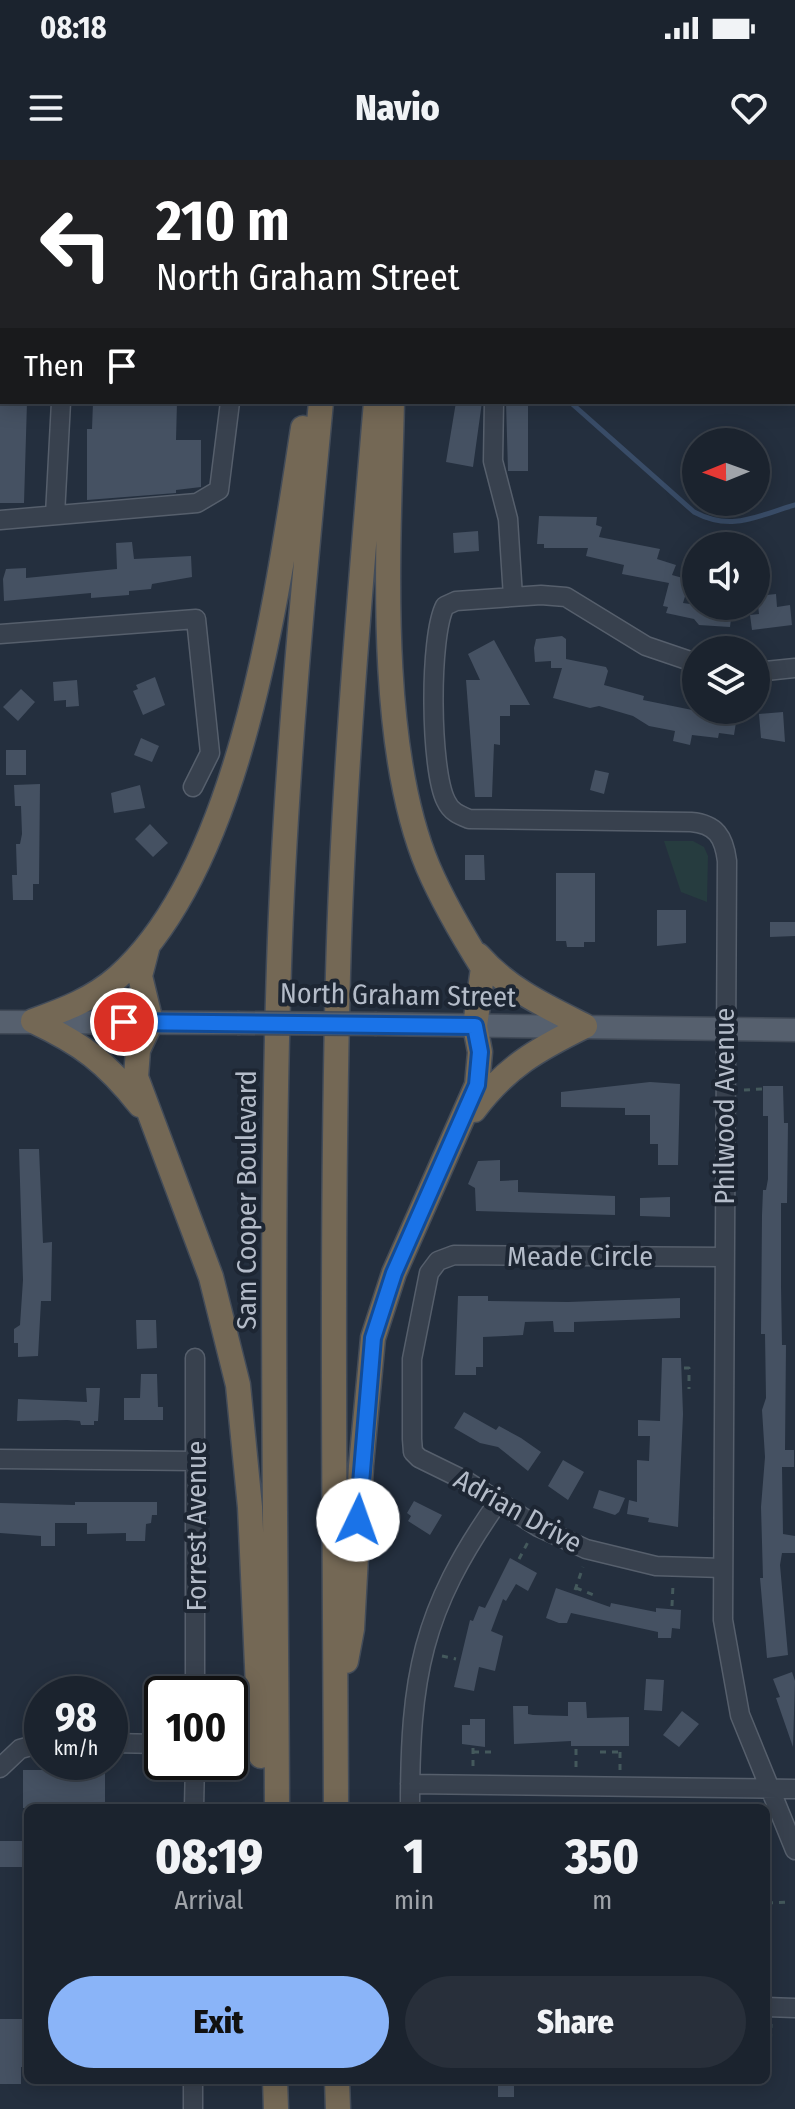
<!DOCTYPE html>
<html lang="en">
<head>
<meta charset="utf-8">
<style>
  :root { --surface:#1b232e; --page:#282f3a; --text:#f1f3f6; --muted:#a0a4aa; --line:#39404a; --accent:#8ab4f8 }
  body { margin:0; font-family:"Fira Sans Condensed",sans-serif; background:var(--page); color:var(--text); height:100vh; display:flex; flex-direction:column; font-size:30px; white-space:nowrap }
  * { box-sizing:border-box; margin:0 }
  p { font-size:26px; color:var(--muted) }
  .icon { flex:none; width:44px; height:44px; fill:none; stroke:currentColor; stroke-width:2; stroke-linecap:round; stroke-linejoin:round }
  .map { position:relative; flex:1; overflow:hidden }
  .panel { position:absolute; left:24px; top:1644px; width:746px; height:280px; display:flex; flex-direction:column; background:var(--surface); border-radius:12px; box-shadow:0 4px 20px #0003,0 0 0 2px var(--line) }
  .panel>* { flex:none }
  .hud { position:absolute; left:0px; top:0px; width:796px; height:244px; box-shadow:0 4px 20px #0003,0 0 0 2px var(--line); background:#202124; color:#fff; overflow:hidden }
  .needle { width:52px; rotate:269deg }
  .tools { position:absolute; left:682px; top:268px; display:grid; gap:16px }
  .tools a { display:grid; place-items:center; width:88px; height:88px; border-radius:50%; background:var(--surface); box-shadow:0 4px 20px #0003,0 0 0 2px var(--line); font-size:40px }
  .speed { position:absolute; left:24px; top:1516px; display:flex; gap:16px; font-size:40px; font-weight:700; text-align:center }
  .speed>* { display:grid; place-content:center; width:104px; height:104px; border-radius:50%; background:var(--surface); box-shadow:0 4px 20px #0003,0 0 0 2px var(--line); line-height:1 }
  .speed small { font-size:20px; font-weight:400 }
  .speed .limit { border:4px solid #111; border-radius:12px; background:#fff; color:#111 }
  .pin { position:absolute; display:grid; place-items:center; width:68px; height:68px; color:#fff; margin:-34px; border:4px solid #fff; border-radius:50%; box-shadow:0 2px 8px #0007 }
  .me { position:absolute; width:88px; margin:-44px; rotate:3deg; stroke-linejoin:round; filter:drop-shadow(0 0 6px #0008) }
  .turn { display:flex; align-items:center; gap:28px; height:168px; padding:0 24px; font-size:36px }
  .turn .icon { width:104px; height:104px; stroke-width:2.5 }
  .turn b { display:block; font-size:56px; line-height:68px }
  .then { display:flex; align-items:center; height:76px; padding:0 24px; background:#0003; gap:16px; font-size:30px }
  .eta { display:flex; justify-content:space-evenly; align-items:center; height:136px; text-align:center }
  .eta b { font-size:48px; font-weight:800; line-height:56px }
  .button { display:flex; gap:16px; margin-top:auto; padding:16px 24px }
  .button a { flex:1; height:92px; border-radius:48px; background:var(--accent); color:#111; font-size:32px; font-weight:800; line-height:92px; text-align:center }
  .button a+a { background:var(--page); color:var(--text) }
  .status { display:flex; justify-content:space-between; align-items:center; height:56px; padding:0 40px; background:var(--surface); direction:ltr }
  .status svg { height:22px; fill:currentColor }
  header { display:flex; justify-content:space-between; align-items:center; height:104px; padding:0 24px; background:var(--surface); font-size:36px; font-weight:800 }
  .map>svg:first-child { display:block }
  .green { fill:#263c3f }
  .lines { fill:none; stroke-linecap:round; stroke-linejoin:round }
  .stream { stroke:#394c67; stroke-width:5 }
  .building { fill:#455162 }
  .minor-casing { stroke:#565f6c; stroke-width:21 }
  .major-casing { stroke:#414a57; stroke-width:25 }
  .highway-casing { stroke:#434c59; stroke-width:27 }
  .path { stroke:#44595c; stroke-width:3; stroke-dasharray:6 6; stroke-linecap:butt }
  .minor { stroke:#38414e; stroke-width:18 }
  .major { stroke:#56606e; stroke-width:22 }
  .highway { stroke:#746855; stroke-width:24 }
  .major-bridge-casing { stroke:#414a57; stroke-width:25; stroke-linecap:butt }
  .major-bridge { stroke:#56606e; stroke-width:22 }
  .route-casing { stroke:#114b97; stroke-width:20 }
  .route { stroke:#1a73e8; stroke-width:14 }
  .labels { text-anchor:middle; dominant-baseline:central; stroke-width:8; stroke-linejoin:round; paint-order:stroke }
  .street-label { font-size:28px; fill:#b4bcc9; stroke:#1d2633 }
</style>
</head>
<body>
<div class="status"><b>08:18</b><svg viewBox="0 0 49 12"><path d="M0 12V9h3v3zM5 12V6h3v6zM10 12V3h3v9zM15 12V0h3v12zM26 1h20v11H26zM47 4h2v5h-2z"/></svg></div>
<header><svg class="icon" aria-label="menu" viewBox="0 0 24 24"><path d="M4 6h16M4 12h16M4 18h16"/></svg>Navio<svg class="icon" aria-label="heart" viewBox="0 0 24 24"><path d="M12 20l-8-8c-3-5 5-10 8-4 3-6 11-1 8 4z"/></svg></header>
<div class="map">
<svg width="795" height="1949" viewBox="0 0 795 1949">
  <rect width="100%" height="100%" fill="#242f3e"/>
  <path class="green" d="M 664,681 L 693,681 L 704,687 L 708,696 L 707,742 L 681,732 Z"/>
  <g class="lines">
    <path class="stream" d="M 570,242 L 694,352 C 732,372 756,356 795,345"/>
  </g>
  <path class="building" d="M 0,242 L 27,242 L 24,343 L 0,343 Z
    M 93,242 L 177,242 L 176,280 L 201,280 L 201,327 L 176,330 L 176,333 L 87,340 L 87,269 L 92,269 Z
    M 456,242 L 482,242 L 473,307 L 446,302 Z
    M 506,242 L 528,242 L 528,311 L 508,311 Z
    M 539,356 L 597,357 L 596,365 L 602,367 L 599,377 L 660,389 L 657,399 L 676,405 L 672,415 L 690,420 L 683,443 L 732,450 L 730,467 L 699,465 L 694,459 L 666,453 L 668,447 L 663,446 L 669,423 L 622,414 L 624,405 L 586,396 L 588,388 L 544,388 L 544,384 L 537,384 Z
    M 478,371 L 479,391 L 454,393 L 453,373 Z
    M 132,382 L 134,399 L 191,396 L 192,417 L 152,424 L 151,429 L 129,431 L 129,435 L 91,438 L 91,433 L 4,441 L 3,419 L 6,409 L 26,408 L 26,418 L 117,409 L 116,383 Z
    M 776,434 L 777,447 L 790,445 L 792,465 L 752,470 L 750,455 L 759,454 L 757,436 Z
    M 562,476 L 566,479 L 566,499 L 606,507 L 608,511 L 604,525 L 644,536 L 643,540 L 707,553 L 733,550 L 737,556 L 734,575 L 719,573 L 718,578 L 692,575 L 690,585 L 673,581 L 675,571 L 649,566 L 633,556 L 599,546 L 590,548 L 553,538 L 562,508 L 551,508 L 551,501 L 535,502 L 534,488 L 536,479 Z
    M 494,480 L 530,545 L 510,545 L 510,556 L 500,556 L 500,585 L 494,584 L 492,637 L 475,637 L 466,520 L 480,520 L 468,494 Z
    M 155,517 L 165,545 L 143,555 L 133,531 L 138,529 L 136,525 Z
    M 77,520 L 79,546 L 66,547 L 66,540 L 54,541 L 53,522 Z
    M 21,529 L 35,542 L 18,561 L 3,547 Z
    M 783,552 L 785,582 L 761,578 L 759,554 Z
    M 141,578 L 159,586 L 152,602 L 134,595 Z
    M 6,590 L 26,590 L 26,615 L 6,615 Z
    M 595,610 L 609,613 L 604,634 L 590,630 Z
    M 40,624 L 39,724 L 33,724 L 33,740 L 13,740 L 12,715 L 17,715 L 16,684 L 20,684 L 22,674 L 21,646 L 15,646 L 14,625 Z
    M 140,625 L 145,648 L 114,653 L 111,633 Z
    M 150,664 L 168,683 L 153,697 L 135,679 Z
    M 465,695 L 484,695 L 485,720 L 465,720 Z
    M 556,713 L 595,713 L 595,782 L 584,782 L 584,787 L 567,787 L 566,781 L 556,781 Z
    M 657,750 L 686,750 L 686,783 L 657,786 Z
    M 770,762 L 795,762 L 795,776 L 770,777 Z
    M 650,922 L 680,924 L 678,1005 L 658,1005 L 658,984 L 650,984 L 650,955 L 625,955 L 625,948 L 561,947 L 561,932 Z
    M 763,926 L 783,926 L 784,963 L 788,963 L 787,1043 L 781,1043 L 781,1126 L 782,1185 L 786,1185 L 785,1290 L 794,1290 L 794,1307 L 782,1307 L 783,1374 L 795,1376 L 795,1393 L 782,1393 L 780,1405 L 788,1495 L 767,1498 L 760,1418 L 763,1418 L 761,1347 L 765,1297 L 762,1250 L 766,1238 L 765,1174 L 761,1174 L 762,1055 L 763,1030 L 766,1030 L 768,1019 L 768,956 L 763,956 Z
    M 19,989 L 39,989 L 43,1083 L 52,1082 L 51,1141 L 41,1141 L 38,1196 L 18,1197 L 18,1183 L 14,1183 L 14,1169 L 20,1165 L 23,1120 Z
    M 500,1000 L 500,1021 L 518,1020 L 518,1032 L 615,1036 L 615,1055 L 476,1051 L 475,1028 L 468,1024 L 478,1001 Z
    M 670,1037 L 670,1057 L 640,1056 L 640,1038 Z
    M 458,1136 L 488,1136 L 488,1141 L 568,1142 L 680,1138 L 680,1158 L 574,1162 L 574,1172 L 554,1172 L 553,1161 L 525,1162 L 523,1175 L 483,1177 L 483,1207 L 476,1207 L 476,1215 L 455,1215 Z
    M 136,1160 L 156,1160 L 157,1188 L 137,1189 Z
    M 662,1198 L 681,1198 L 683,1254 L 678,1367 L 648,1362 L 649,1358 L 627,1354 L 629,1340 L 637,1342 L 637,1300 L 649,1301 L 650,1276 L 638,1276 L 638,1260 L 660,1261 Z
    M 141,1214 L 157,1214 L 158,1247 L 163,1247 L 163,1260 L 124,1260 L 124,1238 L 140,1238 Z
    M 86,1228 L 100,1228 L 98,1261 L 94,1261 L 94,1265 L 81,1265 L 80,1261 L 67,1260 L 17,1261 L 18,1239 L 87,1242 Z
    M 464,1252 L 496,1270 L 499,1266 L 521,1278 L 541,1292 L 528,1311 L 498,1287 L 480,1283 L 454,1268 Z
    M 563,1300 L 584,1312 L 568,1340 L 548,1326 Z
    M 599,1330 L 625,1338 L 619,1352 L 615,1355 L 593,1348 Z
    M 414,1341 L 442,1355 L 430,1375 L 408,1361 L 411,1356 L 407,1353 Z
    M 75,1342 L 157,1342 L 157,1355 L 152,1355 L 151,1363 L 146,1364 L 145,1381 L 126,1381 L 126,1373 L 87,1374 L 87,1363 L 55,1363 L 55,1386 L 41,1386 L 41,1376 L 0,1373 L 0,1343 L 75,1345 Z
    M 510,1398 L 537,1413 L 528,1431 L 516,1424 L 506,1441 L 503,1439 L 491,1471 L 503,1476 L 495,1511 L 479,1507 L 474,1531 L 454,1527 L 470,1460 L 473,1461 L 479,1446 L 485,1448 Z
    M 556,1428 L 610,1447 L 611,1443 L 656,1452 L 656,1448 L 681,1450 L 680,1469 L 672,1468 L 671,1478 L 658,1478 L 658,1472 L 571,1453 L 567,1463 L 559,1463 L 546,1458 Z
    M 792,1512 L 795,1521 L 793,1587 L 776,1538 L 780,1537 L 773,1519 Z
    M 646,1519 L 664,1520 L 662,1551 L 644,1550 Z
    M 568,1542 L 586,1542 L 587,1558 L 629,1557 L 629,1586 L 571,1586 L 571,1581 L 514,1584 L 513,1546 L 528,1546 L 528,1554 L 533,1555 L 568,1556 Z
    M 682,1551 L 699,1564 L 679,1587 L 663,1575 Z
    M 470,1559 L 485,1559 L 485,1587 L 462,1584 L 462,1565 L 470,1565 Z
    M 23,1610 L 105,1610 L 105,1648 L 23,1648 Z
    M 0,1681 L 28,1681 L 28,1707 L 0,1707 Z
    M 0,1859 L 25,1859 L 28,1907 L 21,1907 L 21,1924 L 0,1924 Z
    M 498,1921 L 514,1921 L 514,1937 L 498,1937 Z"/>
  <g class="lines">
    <g class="minor-casing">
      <path id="minor" d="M 228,0 L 229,2
        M 75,2 L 75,0
        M 794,122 L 795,122
        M 0,152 L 2,152
        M 494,242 L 493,301 L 508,359 L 513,437
        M 55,355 L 61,242
        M 0,360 L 197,343 L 219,330 L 230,242
        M 0,474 L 196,459 L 210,593 L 193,627
        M 696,503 L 646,486 L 566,437 L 541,435 L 456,441 L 445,446 C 429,476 430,610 446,641 C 451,652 459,655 469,659 L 691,662 C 716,664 724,677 727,701 L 723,1460 L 740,1555 L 795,1690
        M 756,512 L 795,508
        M 195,1198 L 195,1534
        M 0,1299 L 197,1301
        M 723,1408 L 656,1406 L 586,1389 L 538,1367 L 468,1322 L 419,1298 L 413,1292 L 412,1279 L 412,1199 L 429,1113 L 438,1101 L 454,1095 L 724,1097
        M 110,1583 L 162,1584
        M 0,1608 L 20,1589 L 42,1583
        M 410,1624 L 795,1629
        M 194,1648 L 195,1602
        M 410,1648 C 410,1517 421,1451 498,1342
        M 766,1847 L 795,1848
        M 193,1949 L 193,1920"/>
    </g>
    <g class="major-casing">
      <path id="major" d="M 0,862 L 237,863
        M 377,864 L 795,870"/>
    </g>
    <g class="highway-casing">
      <path id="highway" d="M 343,2 L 343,0
        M 396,2 L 396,0
        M 148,785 L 140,816 L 151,862 L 138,890 L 136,917 L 211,1117 L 238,1225 L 250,1347 L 261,1596
        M 478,795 C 508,829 545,846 585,866
        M 33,861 C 64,850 93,839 118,817 C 243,705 278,428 303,268
        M 33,861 C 82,884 106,902 140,945
        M 474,950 C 506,907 538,889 585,866
        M 346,1501 L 352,1469 L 361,1306 L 373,1178 L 394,1113 L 477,925 L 480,892 L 475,866 L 483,808 C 463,776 443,742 428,707 C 375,581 389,378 392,242
        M 277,1648 C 276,1367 270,1087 279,806 C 285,618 303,430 321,242
        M 336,1648 C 335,1370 331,1092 338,814 C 343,623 360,432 376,242
        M 275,1920 L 276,1949
        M 337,1920 L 338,1949"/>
    </g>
    <path class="path" d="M 744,930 L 762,929
      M 684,1208 L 689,1208 L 689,1229
      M 519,1399 L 528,1382
      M 576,1428 L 596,1436
      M 575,1430 L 583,1407
      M 672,1446 L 673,1425
      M 442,1496 L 456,1499
      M 473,1588 L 473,1609
      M 576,1589 L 576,1609
      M 473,1592 L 494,1592
      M 600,1592 L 620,1592
      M 620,1610 L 620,1589
      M 767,1743 L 791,1742
      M 770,1892 L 771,1864"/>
    <use href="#minor" class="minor"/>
    <use href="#major" class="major"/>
    <use href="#highway" class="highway"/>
    <g class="major-bridge-casing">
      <path id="major-bridge" d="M 237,863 L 377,864"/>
    </g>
    <use href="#major-bridge" class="major-bridge"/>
  </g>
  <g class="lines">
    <g class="route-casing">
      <path id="route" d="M 124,862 L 475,866 L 480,892 L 477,925 L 394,1113 L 373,1178 L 358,1360"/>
    </g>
    <use href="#route" class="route"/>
  </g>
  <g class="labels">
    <g class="street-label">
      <text transform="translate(398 835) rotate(1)">North Graham Street</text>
      <text transform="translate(724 946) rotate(-90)">Philwood Avenue</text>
      <text transform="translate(246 1040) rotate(-90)">Sam Cooper Boulevard</text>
      <text x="580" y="1096">Meade Circle</text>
      <text transform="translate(518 1351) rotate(29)">Adrian Drive</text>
      <text transform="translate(196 1366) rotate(-90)">Forrest Avenue</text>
    </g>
  </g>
</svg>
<div class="tools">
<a><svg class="needle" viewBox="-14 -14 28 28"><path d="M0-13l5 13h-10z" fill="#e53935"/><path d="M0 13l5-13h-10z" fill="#a0a4aa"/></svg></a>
<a><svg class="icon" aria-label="sound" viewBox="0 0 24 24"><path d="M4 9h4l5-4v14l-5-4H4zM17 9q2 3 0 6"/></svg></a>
<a><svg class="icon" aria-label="layers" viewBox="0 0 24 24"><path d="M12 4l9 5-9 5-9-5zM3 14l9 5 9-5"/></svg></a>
</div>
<div class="speed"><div>98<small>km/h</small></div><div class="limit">100</div></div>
<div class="pin" style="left:124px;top:862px;background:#d93025"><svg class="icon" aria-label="arrive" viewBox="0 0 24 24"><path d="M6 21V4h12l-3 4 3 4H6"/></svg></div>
<svg class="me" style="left:358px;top:1360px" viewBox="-20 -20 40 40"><circle r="19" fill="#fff"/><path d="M0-13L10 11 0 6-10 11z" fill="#1a73e8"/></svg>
<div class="hud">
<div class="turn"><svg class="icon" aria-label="left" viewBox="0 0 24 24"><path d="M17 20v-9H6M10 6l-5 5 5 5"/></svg><div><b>210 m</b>North Graham Street</div></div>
<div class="then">Then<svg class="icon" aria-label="arrive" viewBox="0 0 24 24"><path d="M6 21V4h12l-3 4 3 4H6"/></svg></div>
</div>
<section class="panel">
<div class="eta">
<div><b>08:19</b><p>Arrival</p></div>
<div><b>1</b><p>min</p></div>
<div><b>350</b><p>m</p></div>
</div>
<div class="button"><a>Exit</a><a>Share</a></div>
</section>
</div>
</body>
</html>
